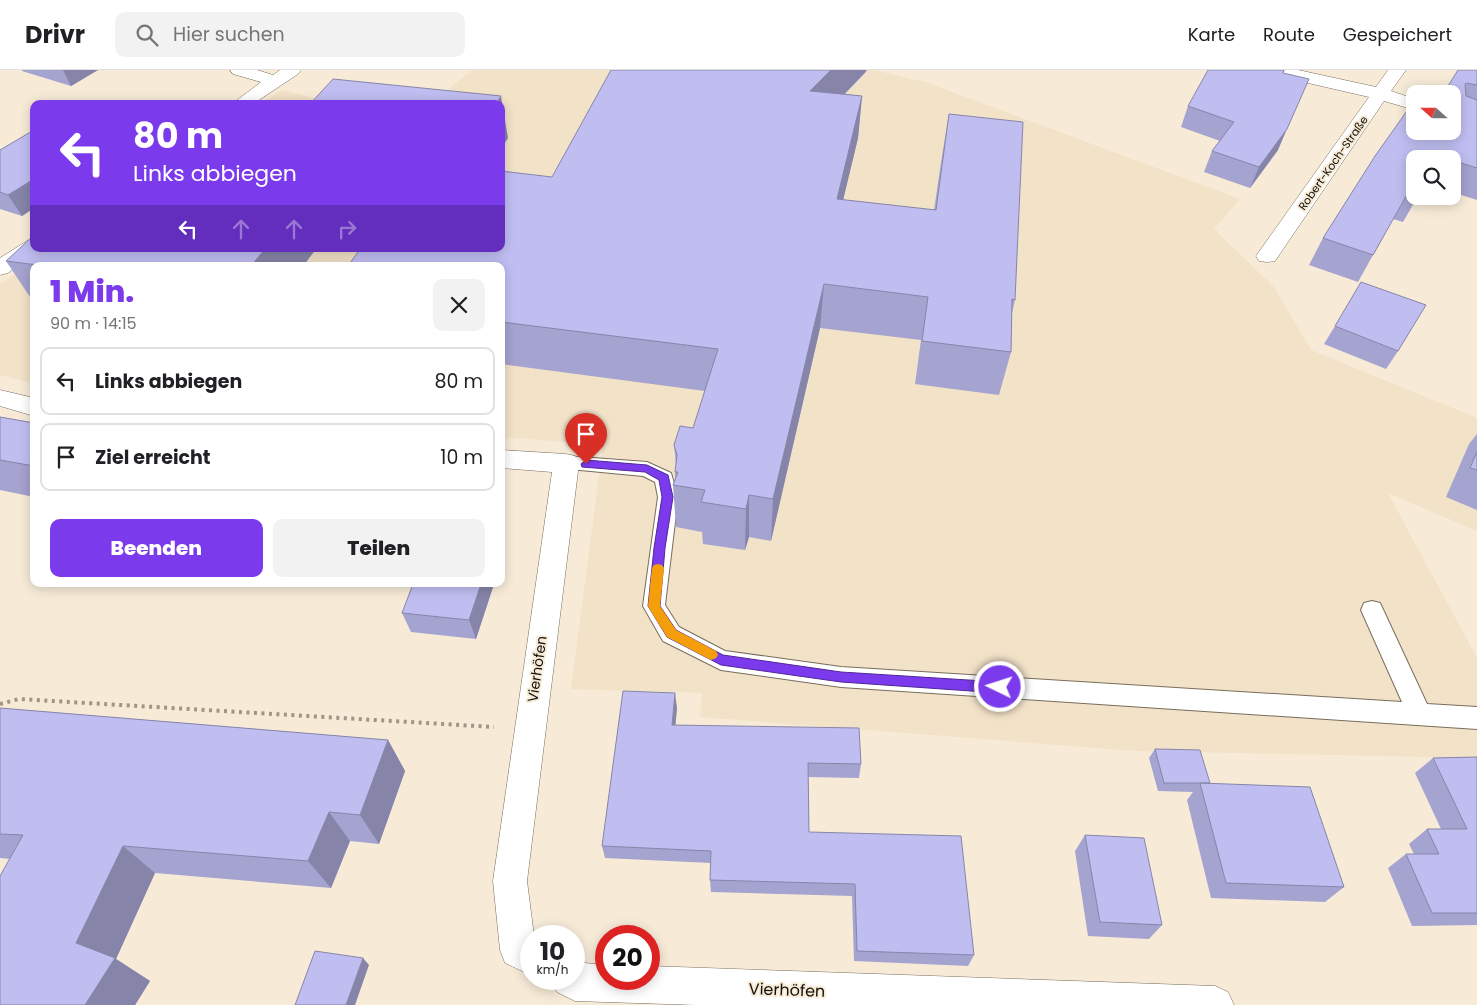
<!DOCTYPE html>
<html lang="de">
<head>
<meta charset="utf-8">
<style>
  :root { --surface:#fff; --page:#f2f2f2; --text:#202124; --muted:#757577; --line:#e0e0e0; --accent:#7c3aed }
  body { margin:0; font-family:Poppins,sans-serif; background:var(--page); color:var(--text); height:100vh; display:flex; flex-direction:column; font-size:19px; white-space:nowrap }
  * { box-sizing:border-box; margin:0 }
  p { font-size:16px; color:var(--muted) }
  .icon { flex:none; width:28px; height:28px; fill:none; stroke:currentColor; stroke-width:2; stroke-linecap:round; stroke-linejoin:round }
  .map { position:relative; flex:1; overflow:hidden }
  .side { position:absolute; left:30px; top:192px; width:475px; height:325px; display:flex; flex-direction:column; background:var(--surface); border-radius:10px; box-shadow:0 2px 12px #0003 }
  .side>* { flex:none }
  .top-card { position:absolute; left:30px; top:30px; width:475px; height:152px; border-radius:10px; box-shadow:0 2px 12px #0003; background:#7c3aed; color:#fff; overflow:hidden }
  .needle { width:32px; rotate:291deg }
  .controls { position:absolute; left:1406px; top:15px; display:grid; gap:10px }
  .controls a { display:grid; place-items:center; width:55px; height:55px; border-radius:10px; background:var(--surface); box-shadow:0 2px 12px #0003; font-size:25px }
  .speed { position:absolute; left:520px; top:855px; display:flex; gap:10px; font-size:25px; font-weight:700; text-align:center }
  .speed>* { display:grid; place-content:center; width:65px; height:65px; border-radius:50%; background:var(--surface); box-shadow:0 2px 12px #0003; line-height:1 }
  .speed small { font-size:12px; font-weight:400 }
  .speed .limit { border:8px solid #d22; background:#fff; color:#111 }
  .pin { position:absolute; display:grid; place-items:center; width:42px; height:42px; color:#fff; margin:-51px -21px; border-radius:50% 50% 50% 0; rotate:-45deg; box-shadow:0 0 5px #0007 }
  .pin .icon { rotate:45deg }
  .me { position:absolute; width:55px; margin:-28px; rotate:274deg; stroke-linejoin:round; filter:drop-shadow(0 0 4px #0008) }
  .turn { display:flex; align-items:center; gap:18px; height:105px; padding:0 20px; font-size:22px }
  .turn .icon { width:65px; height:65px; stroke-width:2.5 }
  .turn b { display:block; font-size:35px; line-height:42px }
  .lanes { display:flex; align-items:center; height:48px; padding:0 20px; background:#0003; justify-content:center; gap:25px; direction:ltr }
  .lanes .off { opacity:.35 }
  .round { display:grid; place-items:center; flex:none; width:52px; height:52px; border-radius:10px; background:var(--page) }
  .overview { display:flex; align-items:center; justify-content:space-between; height:85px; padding:0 20px }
  h1 { font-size:30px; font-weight:800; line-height:38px; color:var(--accent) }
  .primary-button { display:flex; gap:10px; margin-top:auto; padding:10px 20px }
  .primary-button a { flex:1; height:58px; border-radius:10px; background:var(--accent); color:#fff; font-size:20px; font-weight:800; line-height:58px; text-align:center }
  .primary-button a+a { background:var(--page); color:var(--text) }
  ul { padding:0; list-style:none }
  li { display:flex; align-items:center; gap:15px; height:68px; margin:0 10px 8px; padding:0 10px; border:2px solid var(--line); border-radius:10px }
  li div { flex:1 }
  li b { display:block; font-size:19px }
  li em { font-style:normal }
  header { display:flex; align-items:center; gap:30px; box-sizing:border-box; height:70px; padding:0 25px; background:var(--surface); border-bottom:1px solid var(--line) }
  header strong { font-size:24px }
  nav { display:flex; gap:28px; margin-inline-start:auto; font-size:18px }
  .search { width:350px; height:45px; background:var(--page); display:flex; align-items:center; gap:12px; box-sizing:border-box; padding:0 18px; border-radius:10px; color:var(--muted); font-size:19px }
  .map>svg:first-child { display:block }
  .built { fill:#f2e2c8 }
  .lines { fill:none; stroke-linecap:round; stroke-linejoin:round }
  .lane-casing { stroke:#786d5c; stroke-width:2 }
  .street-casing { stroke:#786d5c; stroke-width:1 }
  .path { stroke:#9e9587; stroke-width:4; stroke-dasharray:3 4.5; stroke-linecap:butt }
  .lane { fill:#fff; fill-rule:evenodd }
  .street { fill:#fff; fill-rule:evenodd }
  .wall { fill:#a5a3cf }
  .shaded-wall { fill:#8685a9 }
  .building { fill:#c0bef1; stroke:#8685a9 }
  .route { fill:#7c3aed; stroke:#51269a }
  .slow { fill:#f59e0b }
  .labels { text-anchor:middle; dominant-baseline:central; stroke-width:4; stroke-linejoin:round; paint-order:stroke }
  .far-street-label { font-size:11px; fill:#14100a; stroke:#f7ebd8 }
  .street-label { font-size:14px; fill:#14100a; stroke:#f7ebd8 }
  .near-street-label { font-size:16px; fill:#14100a; stroke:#f7ebd8 }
</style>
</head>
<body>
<header>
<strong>Drivr</strong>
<div class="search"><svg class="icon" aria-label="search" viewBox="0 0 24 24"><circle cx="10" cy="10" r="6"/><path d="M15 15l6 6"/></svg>Hier suchen</div>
<nav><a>Karte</a><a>Route</a><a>Gespeichert</a></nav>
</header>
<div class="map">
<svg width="1477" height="935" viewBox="0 0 1477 935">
  <rect width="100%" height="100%" fill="#f7ebd8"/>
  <path class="built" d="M 472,0 L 875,0 L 928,13 L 1240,129 L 1214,159 L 1274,217 L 1311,280 L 1477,348 L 1477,461 L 1388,423 L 1477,588 L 1477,688 L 1135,681 L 700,647 L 702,623 L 571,619 L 603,375 L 501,367 L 501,196 L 34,196 L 34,314 L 0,305 L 0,214 L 52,179 L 501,179 L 501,34 L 430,34 Z
    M 281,20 L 338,34 L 261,34 Z"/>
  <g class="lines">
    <g class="lane-casing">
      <path id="lane" d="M 566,386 L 647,392 L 671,403 L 678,427 L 665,535 L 679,557 L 725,581 L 841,597 L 1402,632 L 1361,540 L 1364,533 L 1372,531 L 1380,533 L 1427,634 L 1477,637 L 1477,659 L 841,617 L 721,600 L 663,571 L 643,536 L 658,427 L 655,412 L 643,406 L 559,398 L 556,393 L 559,388 Z"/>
    </g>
    <g class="street-casing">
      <path id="street" d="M 230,0 L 257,0 L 273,5 L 280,0 L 301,0 L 298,4 L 253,34 L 232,34 L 261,12 L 233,4 Z
        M 1266,0 L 1298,0 L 1376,17 L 1388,0 L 1406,0 L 1391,21 L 1415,29 L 1415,40 L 1384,31 L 1275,191 L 1267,192 L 1259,191 L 1256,186 L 1369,27 L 1269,4 Z
        M 34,169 L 34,179 L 41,179 L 8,203 L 0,205 L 0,188 L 27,171 Z
        M 0,320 L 34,328 L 34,346 L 0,336 Z
        M 501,380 L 566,384 L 575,386 L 579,393 L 527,811 L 534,866 L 531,866 L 531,905 L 505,893 L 500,880 L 493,811 L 552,402 L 501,398 Z
        M 574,892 L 606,895 L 606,909 L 649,909 L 649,896 L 1215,916 L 1228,922 L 1234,935 L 697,935 L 575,931 L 557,922 L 551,909 L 574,909 Z"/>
    </g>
    <path class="path" d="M 0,634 L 19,629 L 494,657"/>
    <use href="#lane" class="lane"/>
    <use href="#street" class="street"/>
  </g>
  <path class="wall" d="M 22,0 L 98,0 L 71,16 L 22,1 Z
    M 1285,0 L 1283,3 L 1278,80 L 1250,118 L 1204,102 L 1212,81 L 1220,71 L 1181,57 L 1188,36 Z
    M 1477,0 L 1477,130 L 1452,122 L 1452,89 L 1415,89 L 1415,126 L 1418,126 L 1403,152 L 1393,149 L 1358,212 L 1309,195 L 1323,168 L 1415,61 Z
    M 867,1 L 845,24 L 862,26 L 858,68 L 843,130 L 934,140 L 942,86 L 949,44 L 1015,230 L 1012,243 L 1011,282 L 999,325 L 915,314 L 921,270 L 820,258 L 771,471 L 749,467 L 745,480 L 703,474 L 702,462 L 676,457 L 673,415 L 675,409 L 675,402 L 676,395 L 674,375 L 693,358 L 705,321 L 501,294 L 501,196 L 552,107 Z
    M 34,60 L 34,138 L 22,146 L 0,139 L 0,80 Z
    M 34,179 L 316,179 L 303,196 L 34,196 L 34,233 L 6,191 Z
    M 1335,256 L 1398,281 L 1386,299 L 1324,274 Z
    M 0,347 L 34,353 L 34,427 L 0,420 Z
    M 1477,364 L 1477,440 L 1446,427 L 1469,374 Z
    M 494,514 L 476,569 L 411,562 L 402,543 Z
    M 0,638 L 388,670 L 405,701 L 379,774 L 350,771 L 331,818 L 155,803 L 116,889 L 150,911 L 135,935 L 10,789 L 0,788 Z
    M 677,638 L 675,655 L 861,694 L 859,708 L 808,707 L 809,762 L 974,885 L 968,896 L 854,891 L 852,826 L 711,822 L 710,810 L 711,793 L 605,788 L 602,776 Z
    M 1155,679 L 1210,713 L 1344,817 L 1325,832 L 1211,828 L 1187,730 L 1193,722 L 1158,721 L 1149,688 Z
    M 1477,687 L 1477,855 L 1412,856 L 1388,798 L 1406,784 L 1414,784 L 1409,774 L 1427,759 L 1441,759 L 1415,703 L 1433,688 Z
    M 1085,765 L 1162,855 L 1149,869 L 1088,866 L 1075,781 Z"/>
  <path class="shaded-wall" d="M 63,0 L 98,0 L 71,16 Z
    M 831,0 L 867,0 L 808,62 L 810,21 Z
    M 501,26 L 508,68 L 501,79 L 501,34 L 496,34 Z
    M 862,26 L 858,68 L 833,172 L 837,129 Z
    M 1287,59 L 1278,80 L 1250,118 L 1259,97 Z
    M 34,109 L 34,138 L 22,146 L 8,125 Z
    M 265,179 L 316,179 L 303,196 L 251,196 Z
    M 824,214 L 820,258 L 771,471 L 773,429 Z
    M 749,425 L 749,467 L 745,480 L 746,439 Z
    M 481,514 L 494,514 L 476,569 L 469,550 Z
    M 675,623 L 677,638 L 674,670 L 672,655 Z
    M 388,670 L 405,701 L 379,774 L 360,745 Z
    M 329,742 L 350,771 L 331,818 L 308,791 Z
    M 123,776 L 155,803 L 116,889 L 150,911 L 135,935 L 85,935 L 76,873 Z
    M 363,888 L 369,895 L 355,935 L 346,935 Z"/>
  <path class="building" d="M 611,0 L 831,0 L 810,21 L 862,26 L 837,129 L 936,140 L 949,44 L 1023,52 L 1015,230 L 1012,229 L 1011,282 L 922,271 L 928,227 L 824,214 L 773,429 L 749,425 L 746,439 L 701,432 L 705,420 L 673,415 L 678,402 L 675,402 L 677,385 L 674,375 L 680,356 L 693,358 L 718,279 L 501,252 L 501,196 L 348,196 L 360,179 L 501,179 L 501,101 L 552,107 Z
    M 1208,0 L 1284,0 L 1283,3 L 1309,9 L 1287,59 L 1259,97 L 1212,81 L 1234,52 L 1188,36 Z
    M 1458,0 L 1477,0 L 1477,15 L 1467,13 L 1465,14 L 1466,26 L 1477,30 L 1477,98 L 1452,90 L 1452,89 L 1449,89 L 1440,86 L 1438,89 L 1415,89 L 1415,123 L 1409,121 L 1373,185 L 1323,168 L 1375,86 L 1414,31 L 1415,32 L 1415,61 L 1452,61 L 1452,24 L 1443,24 Z
    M 333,9 L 501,26 L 496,34 L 310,34 Z
    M 34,60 L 34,109 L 8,125 L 0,122 L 0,80 Z
    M 34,165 L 34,179 L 265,179 L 251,196 L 45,196 L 6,191 Z
    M 1361,212 L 1426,235 L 1398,281 L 1335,256 Z
    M 0,347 L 34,353 L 34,396 L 0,390 Z
    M 1477,382 L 1477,400 L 1470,398 Z
    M 413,514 L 481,514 L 469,550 L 402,543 Z
    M 623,621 L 675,623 L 672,655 L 859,658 L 861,694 L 808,693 L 809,762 L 961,766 L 974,885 L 857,881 L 855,814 L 710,810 L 711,781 L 602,776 Z
    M 0,638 L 388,670 L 360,745 L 329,742 L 308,791 L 123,776 L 76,873 L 115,888 L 85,935 L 0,935 L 0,806 L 23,765 L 0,764 Z
    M 1155,679 L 1200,680 L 1210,713 L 1164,713 Z
    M 1477,687 L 1477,843 L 1432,843 L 1406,784 L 1439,784 L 1427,759 L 1467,759 L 1433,688 Z
    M 1200,713 L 1310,717 L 1344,817 L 1226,813 Z
    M 1085,765 L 1144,768 L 1162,855 L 1100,852 Z
    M 315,881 L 363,888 L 346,935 L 295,935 Z"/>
  <path class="route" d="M 586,390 L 647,395 L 668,405 L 673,427 L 665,478 L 660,536 L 676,560 L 723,585 L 841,602 L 1000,612 L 1005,613 L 1007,617 L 1005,621 L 1000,623 L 841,612 L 721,595 L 667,567 L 648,536 L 654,478 L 662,427 L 659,410 L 645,402 L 582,397 L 581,394 Z"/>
  <path class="slow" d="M 658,494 L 662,495 L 664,498 L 660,536 L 676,560 L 716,581 L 718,585 L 716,588 L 711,590 L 707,588 L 667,567 L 650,540 L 648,536 L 652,498 L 654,495 Z"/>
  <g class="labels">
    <g class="far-street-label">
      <text transform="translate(1333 93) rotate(-55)">Robert-Koch-Straße</text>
    </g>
    <g class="street-label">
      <text transform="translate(537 599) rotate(-82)">Vierhöfen</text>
    </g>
    <g class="near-street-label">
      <text transform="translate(787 920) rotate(2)">Vierhöfen</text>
    </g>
  </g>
</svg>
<div class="controls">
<a><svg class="needle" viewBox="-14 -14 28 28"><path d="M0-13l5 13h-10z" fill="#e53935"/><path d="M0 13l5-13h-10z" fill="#757577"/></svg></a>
<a><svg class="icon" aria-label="search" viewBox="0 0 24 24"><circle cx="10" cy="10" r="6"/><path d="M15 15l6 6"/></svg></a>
</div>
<div class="speed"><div>10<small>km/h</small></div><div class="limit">20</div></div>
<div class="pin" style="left:586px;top:394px;background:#d93025"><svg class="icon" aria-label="arrive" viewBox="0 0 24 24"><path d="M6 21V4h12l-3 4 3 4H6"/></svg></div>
<svg class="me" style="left:1000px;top:617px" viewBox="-20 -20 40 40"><circle r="17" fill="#7c3aed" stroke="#fff" stroke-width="3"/><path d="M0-11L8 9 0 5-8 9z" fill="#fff"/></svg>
<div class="top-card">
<div class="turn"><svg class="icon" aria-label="left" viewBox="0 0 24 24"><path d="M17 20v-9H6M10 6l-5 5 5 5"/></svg><div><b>80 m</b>Links abbiegen</div></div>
<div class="lanes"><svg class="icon" aria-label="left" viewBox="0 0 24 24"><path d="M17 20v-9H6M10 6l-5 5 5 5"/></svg><svg class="icon off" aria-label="ahead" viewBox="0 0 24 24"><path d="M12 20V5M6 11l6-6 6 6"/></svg><svg class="icon off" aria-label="ahead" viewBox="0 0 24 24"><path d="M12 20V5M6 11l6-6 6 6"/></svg><svg class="icon off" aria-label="right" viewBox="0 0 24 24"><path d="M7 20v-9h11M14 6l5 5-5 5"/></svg></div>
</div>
<section class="side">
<div class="overview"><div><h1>1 Min.</h1><p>90 m · 14:15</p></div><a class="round"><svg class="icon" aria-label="close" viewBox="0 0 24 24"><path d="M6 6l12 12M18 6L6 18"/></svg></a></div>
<ul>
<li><svg class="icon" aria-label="left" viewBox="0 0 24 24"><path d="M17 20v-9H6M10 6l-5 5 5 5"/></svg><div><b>Links abbiegen</b></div><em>80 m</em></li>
<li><svg class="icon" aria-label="arrive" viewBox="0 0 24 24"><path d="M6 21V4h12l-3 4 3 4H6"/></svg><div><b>Ziel erreicht</b></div><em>10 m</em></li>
</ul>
<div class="primary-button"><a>Beenden</a><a>Teilen</a></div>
</section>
</div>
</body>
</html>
